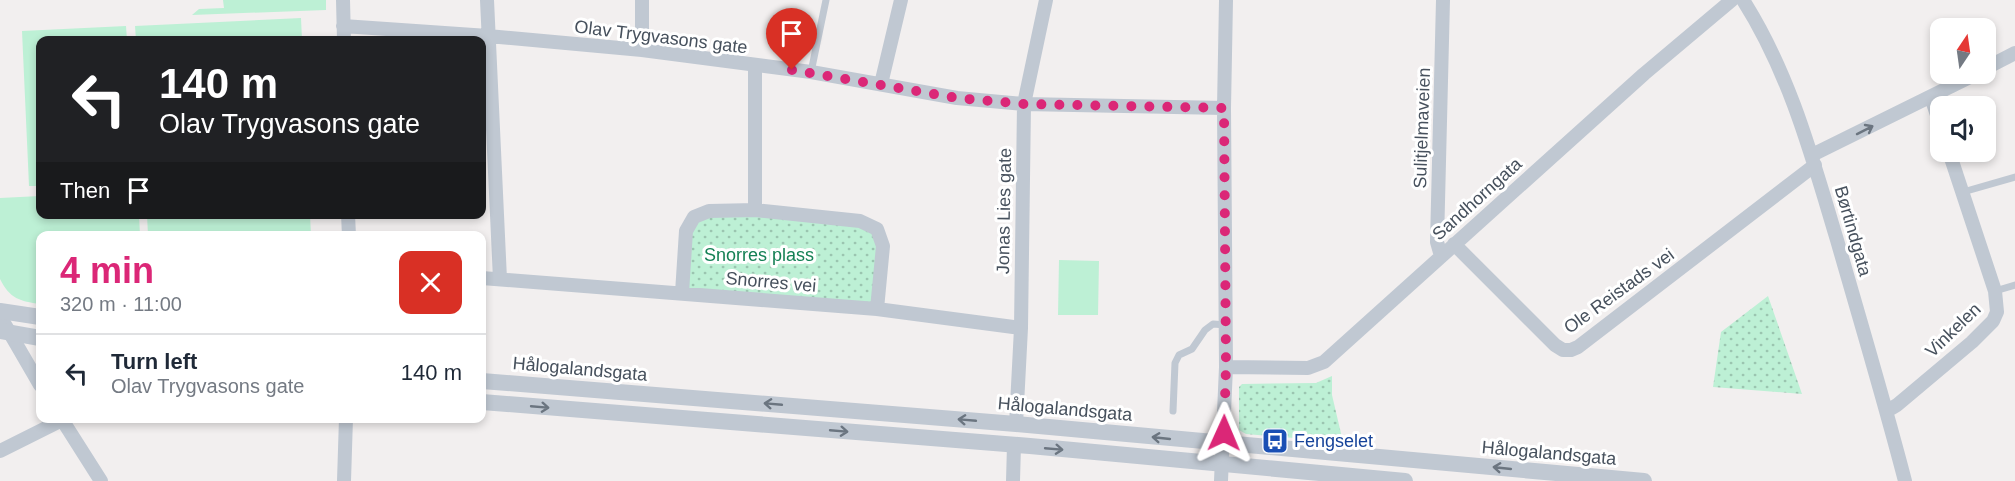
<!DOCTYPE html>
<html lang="en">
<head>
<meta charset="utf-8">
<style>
  :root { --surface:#fff; --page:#f6f6f7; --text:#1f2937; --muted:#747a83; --line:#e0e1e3; --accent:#db2777 }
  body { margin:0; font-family:Helvetica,sans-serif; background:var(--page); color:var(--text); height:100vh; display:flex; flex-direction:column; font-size:22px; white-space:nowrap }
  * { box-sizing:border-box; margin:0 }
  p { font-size:20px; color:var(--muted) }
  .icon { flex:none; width:33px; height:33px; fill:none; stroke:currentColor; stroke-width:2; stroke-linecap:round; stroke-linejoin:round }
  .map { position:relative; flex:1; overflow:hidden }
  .drawer { position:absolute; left:36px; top:231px; width:450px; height:192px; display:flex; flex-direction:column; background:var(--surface); border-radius:12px; box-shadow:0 3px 9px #0003 }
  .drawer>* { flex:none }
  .banner { position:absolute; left:36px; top:36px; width:450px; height:183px; border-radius:12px; box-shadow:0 3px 9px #0003; background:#202124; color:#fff; overflow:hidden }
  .needle { width:39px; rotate:13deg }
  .buttons { position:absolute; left:1930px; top:18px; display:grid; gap:12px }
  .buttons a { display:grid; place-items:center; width:66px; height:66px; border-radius:12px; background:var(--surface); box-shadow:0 3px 9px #0003; font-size:30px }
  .pin { position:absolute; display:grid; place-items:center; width:51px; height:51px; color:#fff; margin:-62px -26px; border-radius:50% 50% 50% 0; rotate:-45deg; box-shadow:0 0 6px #0007 }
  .pin .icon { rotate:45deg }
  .me { position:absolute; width:66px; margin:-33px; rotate:1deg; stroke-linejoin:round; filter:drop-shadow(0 0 4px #0008) }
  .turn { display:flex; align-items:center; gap:21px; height:126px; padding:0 24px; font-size:27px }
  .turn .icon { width:78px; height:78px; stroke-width:2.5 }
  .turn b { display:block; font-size:42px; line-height:51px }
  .then { display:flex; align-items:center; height:57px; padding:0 24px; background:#0003; gap:12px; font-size:22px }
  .round { display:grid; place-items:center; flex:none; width:63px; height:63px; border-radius:12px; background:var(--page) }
  .overview { display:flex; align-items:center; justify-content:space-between; height:102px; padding:0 24px }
  h1 { font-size:36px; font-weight:800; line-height:45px; color:var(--accent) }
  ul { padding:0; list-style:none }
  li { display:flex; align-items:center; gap:18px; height:78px; padding:0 24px; border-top:2px solid var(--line) }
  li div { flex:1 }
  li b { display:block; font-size:22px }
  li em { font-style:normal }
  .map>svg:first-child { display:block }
  .grass { fill:#bdf0d5 }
  .park { fill:url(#park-dots) }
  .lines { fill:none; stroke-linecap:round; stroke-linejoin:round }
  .service { stroke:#c0c8d2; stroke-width:7 }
  .minor { stroke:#c0c8d2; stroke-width:14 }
  .tertiary { stroke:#c0c8d2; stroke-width:16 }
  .oneway { stroke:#6b7580 }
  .route { stroke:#db2777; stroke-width:10; stroke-dasharray:0 18 }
  .labels { text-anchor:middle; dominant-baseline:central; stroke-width:6; stroke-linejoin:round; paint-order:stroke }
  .street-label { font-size:18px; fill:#47515d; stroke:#fff }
  .park-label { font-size:18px; fill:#158155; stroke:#fff }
  .transit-label { font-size:18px; fill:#164399; stroke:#fff; text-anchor:start }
</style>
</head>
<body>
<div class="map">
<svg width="2015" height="481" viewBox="0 0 2015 481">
  <defs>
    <pattern id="park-dots" width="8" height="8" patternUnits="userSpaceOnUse" patternTransform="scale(1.5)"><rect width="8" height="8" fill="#bdf0d5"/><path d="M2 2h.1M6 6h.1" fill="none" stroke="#9bc5b0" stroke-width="1.8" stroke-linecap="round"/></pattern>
  </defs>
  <rect width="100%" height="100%" fill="#f2efef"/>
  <path class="grass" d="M 223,0 L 326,0 L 326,10 L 192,15 L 199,9 L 224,8 Z
    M 301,18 L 302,40 L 136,40 L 135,26 Z
    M 126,26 L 127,40 L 40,40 L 40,186 L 29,186 L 22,31 Z
    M 40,196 L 40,214 L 139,215 L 140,235 L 40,236 L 40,304 C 20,301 10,299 0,279 L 0,198 Z
    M 147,215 L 310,215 L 311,235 L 148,235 Z
    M 1059,260 L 1099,261 L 1098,315 L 1058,315 Z"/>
  <path class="park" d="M 709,211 L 877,229 L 877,309 L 682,293 L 686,231 Z
    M 1768,296 L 1802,394 L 1713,387 L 1721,332 Z
    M 1332,376 L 1332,395 L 1343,442 L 1246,434 L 1239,430 L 1239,387 L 1242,384 L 1316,383 Z"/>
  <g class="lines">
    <path class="service" d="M 811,72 L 826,0
      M 1963,192 L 2015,177
      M 1995,291 L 2015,285
      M 1173,411 L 1175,363 L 1179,355 L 1192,349 L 1205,330 L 1213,324 L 1226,325"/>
    <path class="minor" d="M 343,0 L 344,40
      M 487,0 L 500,279
      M 1743,0 C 1790,74 1812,157 1837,240 C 1860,320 1884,400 1905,481
      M 343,26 L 488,36 L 642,50 L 811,72 L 957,98 L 1024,104 L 1224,108
      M 642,50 L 642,0
      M 755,66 L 755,210
      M 1986,68 L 2015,53
      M 881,84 L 901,0
      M 1931,97 L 1941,127
      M 1812,155 L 1976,74
      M 348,214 L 349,236
      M 1454,244 L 1555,345 L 1563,350 L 1571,350 L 1578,347 L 1815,165
      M 1441,256 L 1437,242 L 1443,0
      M 482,278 L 877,309 L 1021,328
      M 682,293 L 686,231 L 694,217 L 709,211 L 755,210 L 860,221 L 877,229 L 883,246 L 877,309
      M 0,316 L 40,385
      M 1226,367 L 1308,368 L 1324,362 L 1644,74 L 1732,0
      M 1887,411 L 1897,405 L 1972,342 L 1993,321 L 1997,312 L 1995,291 L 1949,152
      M 61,418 L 101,481
      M 1016,424 L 1021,328 L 1024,104 L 1046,0
      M 0,451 L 62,420
      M 344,481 L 346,418
      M 1013,481 L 1014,445
      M 1221,481 L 1226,367 L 1224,108 L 1226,0"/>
    <path class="tertiary" d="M 0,311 L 40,317
      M 0,331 L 40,338
      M 482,381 L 1016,424 L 1644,481
      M 482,402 L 1030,446 L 1405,481"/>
  </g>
  <defs><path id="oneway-shaft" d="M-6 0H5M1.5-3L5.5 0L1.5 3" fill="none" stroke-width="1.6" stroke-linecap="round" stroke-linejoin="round" transform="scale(1.5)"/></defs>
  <g class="oneway">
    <use href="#oneway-shaft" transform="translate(1865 130) rotate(-27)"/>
    <use href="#oneway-shaft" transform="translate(773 404) rotate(-175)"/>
    <use href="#oneway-shaft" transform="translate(540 407) rotate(5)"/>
    <use href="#oneway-shaft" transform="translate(967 420) rotate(-175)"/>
    <use href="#oneway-shaft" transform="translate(839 431) rotate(5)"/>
    <use href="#oneway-shaft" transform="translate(1161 438) rotate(-174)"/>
    <use href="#oneway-shaft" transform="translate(1054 449) rotate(5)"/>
    <use href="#oneway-shaft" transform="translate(1502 468) rotate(-174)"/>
  </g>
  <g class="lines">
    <path class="route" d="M 792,70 L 957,98 L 1024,104 L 1224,108 L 1226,366 L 1224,433"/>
  </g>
  <defs>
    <g id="bus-square" transform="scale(1.35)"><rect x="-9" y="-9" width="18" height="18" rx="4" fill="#1a4fb4" stroke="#fff"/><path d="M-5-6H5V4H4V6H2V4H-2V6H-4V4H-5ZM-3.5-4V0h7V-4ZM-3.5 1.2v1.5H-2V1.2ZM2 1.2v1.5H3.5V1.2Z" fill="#fff"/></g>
  </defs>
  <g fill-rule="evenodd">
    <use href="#bus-square" x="1275" y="441"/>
  </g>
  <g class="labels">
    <g class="street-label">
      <text transform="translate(661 37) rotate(7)">Olav Trygvasons gate</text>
      <text transform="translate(1422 128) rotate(-88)">Sulitjelmaveien</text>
      <text transform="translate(1477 199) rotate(-42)">Sandhorngata</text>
      <text transform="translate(1004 211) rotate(-89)">Jonas Lies gate</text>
      <text transform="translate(1853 231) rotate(74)">Børtindgata</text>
      <text transform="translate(771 282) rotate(5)">Snorres vei</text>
      <text transform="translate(1619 291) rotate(-36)">Ole Reistads vei</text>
      <text transform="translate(1953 330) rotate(-44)">Vinkelen</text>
      <text transform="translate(580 369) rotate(5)">Hålogalandsgata</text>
      <text transform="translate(1065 409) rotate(5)">Hålogalandsgata</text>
      <text transform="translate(1549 453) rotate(5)">Hålogalandsgata</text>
    </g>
    <g class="park-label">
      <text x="759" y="255">Snorres plass</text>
    </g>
    <g class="transit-label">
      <text x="1294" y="441">Fengselet</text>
    </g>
  </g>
</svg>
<div class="buttons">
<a><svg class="needle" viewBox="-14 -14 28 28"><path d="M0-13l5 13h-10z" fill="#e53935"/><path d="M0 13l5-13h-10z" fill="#747a83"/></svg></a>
<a><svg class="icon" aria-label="sound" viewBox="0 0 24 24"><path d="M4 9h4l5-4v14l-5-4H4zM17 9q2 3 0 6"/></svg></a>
</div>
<div class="pin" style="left:792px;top:70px;background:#d93025"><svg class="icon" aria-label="arrive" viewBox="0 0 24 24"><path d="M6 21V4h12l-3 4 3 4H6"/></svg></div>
<svg class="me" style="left:1224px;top:433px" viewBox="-20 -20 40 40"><path d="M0-17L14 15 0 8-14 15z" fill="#db2777" stroke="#fff" stroke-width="4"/></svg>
<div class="banner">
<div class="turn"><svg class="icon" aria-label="left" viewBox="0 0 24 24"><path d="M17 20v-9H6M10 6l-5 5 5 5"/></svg><div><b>140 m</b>Olav Trygvasons gate</div></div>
<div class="then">Then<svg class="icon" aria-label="arrive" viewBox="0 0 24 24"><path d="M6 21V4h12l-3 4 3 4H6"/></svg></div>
</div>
<section class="drawer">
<div class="overview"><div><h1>4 min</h1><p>320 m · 11:00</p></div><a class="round" style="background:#d93025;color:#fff"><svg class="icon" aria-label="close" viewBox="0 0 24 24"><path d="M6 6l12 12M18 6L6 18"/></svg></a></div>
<ul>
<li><svg class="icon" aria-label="left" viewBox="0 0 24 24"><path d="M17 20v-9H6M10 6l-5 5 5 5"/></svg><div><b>Turn left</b><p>Olav Trygvasons gate</p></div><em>140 m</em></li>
</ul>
</section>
</div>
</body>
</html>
